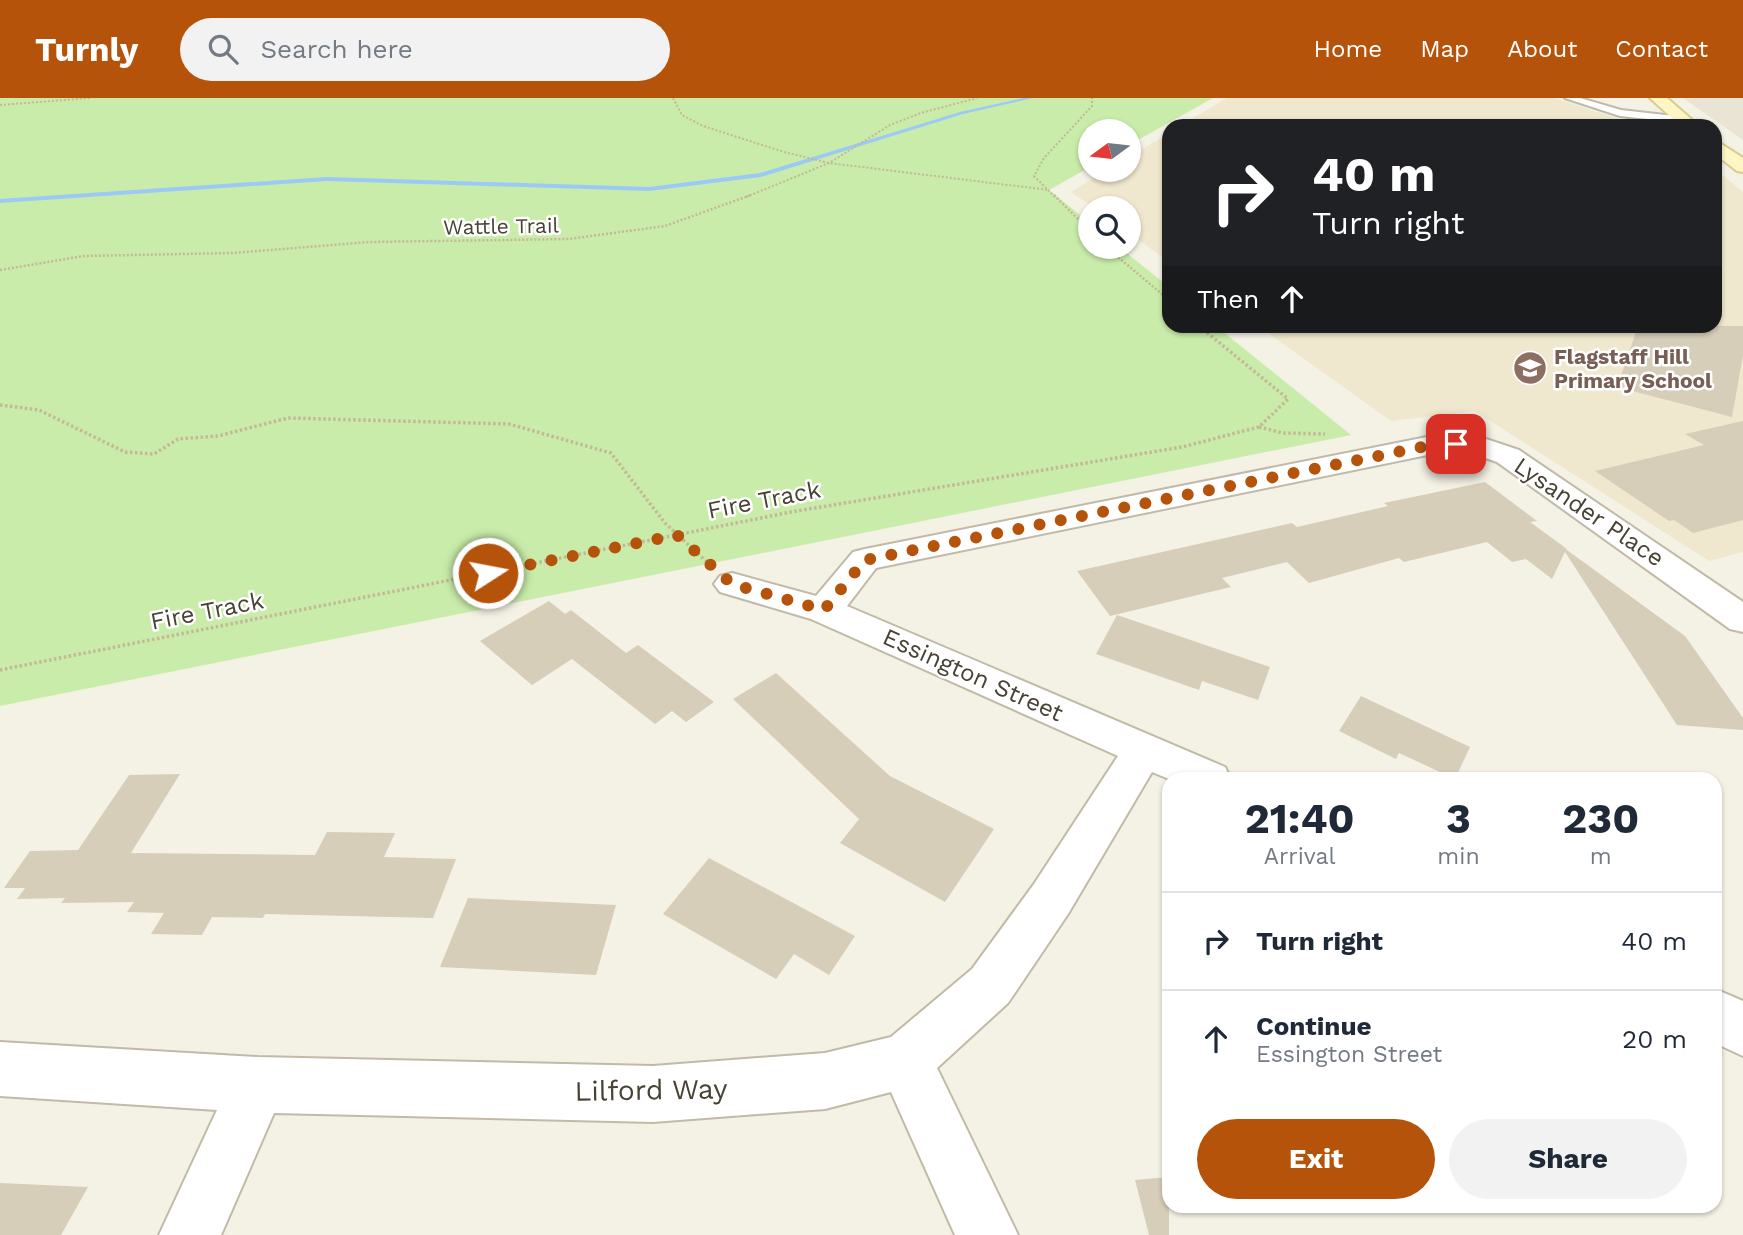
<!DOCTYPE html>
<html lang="en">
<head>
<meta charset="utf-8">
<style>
  :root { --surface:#fff; --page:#f2f2f3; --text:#1f2937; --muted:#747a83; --line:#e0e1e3; --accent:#b45309 }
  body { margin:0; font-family:"Work Sans",sans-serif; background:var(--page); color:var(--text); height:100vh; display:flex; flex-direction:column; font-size:26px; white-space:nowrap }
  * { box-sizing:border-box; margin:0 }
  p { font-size:23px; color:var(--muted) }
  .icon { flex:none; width:38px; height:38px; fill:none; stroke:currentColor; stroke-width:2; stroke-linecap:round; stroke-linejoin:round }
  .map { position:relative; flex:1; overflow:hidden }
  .details { position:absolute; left:1162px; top:674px; width:560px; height:441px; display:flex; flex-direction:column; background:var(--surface); border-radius:21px; box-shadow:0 2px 5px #0004 }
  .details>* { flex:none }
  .hud { position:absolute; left:1162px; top:21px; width:560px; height:214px; border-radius:21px; box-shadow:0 2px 5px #0004; background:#202124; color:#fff; overflow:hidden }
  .needle { width:46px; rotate:255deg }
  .controls { position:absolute; left:1078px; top:21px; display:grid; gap:14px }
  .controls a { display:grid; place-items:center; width:63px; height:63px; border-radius:50%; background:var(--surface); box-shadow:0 2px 5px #0004; font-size:35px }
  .pin { position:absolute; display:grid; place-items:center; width:60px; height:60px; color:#fff; margin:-30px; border-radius:14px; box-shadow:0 4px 10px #0006 }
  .me { position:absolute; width:77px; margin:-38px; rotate:79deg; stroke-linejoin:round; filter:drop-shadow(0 0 5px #0008) }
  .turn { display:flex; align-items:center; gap:24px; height:147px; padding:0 35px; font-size:32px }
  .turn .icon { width:91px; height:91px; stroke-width:2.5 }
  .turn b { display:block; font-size:49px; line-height:60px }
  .then { display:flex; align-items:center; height:66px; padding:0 35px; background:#0003; gap:14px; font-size:26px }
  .eta { display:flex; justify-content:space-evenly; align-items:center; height:119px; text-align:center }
  .eta b { font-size:42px; font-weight:700; line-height:49px }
  .cta { display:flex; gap:14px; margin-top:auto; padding:14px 35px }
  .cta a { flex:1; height:80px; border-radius:42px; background:var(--accent); color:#fff; font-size:28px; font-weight:700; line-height:80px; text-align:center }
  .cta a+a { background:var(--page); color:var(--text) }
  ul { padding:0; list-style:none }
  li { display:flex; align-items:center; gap:21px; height:98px; padding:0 35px; border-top:2px solid var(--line) }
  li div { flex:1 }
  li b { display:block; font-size:26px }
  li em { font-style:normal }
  header { display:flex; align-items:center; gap:42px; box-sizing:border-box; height:98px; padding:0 35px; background:var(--accent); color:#fff }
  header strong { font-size:33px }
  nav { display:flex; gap:38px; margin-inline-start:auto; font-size:24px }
  .search { width:490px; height:63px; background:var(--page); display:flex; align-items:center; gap:18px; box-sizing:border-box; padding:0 24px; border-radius:38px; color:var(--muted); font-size:26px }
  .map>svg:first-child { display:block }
  .residential { fill:#e9e4d3 }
  .education { fill:#efe8ce }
  .green { fill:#c9ecaa }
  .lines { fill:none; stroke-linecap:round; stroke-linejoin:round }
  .stream { fill:#9cc9f7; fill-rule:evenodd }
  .building { fill:#d7ceba }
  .service-casing { stroke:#c1baa7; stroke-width:4 }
  .minor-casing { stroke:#c1baa7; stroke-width:4 }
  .secondary-casing { stroke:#d8cc91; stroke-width:4 }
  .path-far2 { stroke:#c4b897; stroke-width:2; stroke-dasharray:2 2; stroke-linecap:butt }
  .path-far1 { stroke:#c4b897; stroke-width:2.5; stroke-dasharray:2 2; stroke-linecap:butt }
  .path { stroke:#c4b897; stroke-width:3.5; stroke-dasharray:2.5 2.5; stroke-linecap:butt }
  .service { fill:#fff; fill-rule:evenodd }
  .minor { fill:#fff; fill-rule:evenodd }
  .secondary { fill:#fff6c5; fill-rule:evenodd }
  .route { stroke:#b45309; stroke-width:12; stroke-dasharray:0 21.6 }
  .labels { text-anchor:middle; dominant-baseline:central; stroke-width:5; stroke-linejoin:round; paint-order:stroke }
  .far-street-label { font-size:21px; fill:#484234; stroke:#fff }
  .far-education-label { font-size:21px; font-weight:bold; fill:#785e54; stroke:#fff; text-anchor:start }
  .street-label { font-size:24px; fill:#484234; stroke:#fff }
  .near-street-label { font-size:28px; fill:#484234; stroke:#fff }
</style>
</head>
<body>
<header>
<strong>Turnly</strong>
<div class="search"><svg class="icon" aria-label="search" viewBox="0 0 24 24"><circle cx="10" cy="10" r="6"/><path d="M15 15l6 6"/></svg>Search here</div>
<nav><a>Home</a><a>Map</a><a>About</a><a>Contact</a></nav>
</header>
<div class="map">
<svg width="1743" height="1137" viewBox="0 0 1743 1137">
  <rect width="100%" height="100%" fill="#f4f1e5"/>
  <path class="residential" d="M 1683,0 L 1743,0 L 1743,42 Z"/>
  <path class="education" d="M 1227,0 L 1554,0 L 1640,28 L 1180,28 Z
    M 1169,35 L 1169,164 L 1129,135 L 1129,110 L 1094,110 L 1071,94 L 1107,72 L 1129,72 L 1129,59 Z
    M 1715,71 L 1743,94 L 1743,454 L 1709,463 L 1475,313 L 1391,323 L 1258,228 L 1715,228 Z"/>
  <path class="green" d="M 0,0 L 1213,0 L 1129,47 L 1129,33 L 1090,33 L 1090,69 L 1049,92 L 1090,125 L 1090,149 L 1119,149 L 1169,189 L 1169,228 L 1216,228 L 1351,337 L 0,608 Z"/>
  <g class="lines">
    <path class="stream" d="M 1024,0 L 1033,0 L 963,16 L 761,79 L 649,93 L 327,83 L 0,105 L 0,101 L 327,79 L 649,89 L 760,75 L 960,14 Z"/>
  </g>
  <path class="building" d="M 1638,228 L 1743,228 L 1743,257 L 1732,319 L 1617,289 Z
    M 1743,323 L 1743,422 L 1693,435 L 1674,422 L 1669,423 L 1595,373 L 1704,347 L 1685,336 Z
    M 1485,384 L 1537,423 L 1530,424 L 1567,451 L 1565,454 L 1567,452 L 1685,538 L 1743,620 L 1743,632 L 1677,627 L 1565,454 L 1552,481 L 1526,461 L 1512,464 L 1487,444 L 1404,464 L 1399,460 L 1309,485 L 1287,464 L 1222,480 L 1231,489 L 1110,518 L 1077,473 L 1292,425 L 1297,429 L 1388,408 L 1384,405 Z
    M 549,503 L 565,516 L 571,512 L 626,555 L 638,547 L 714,604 L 686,624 L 672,613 L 655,626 L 572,561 L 532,587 L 480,543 Z
    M 1117,517 L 1270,569 L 1258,602 L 1202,583 L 1199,592 L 1096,556 Z
    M 776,575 L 890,678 L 994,731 L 945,804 L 840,745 L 859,721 L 733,601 Z
    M 1361,598 L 1470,649 L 1455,681 L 1399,655 L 1396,661 L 1339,633 Z
    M 180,676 L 131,755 L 315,757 L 327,734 L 395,735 L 384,759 L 456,761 L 433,820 L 265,816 L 263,820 L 212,819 L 202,837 L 151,836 L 164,815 L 127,814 L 134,804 L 61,805 L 65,800 L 17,801 L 25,790 L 4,790 L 30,753 L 78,752 L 129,677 Z
    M 709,760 L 855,838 L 829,877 L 794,856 L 776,881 L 663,816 Z
    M 468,800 L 616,807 L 596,877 L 440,869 Z
    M 1169,1079 L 1169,1137 L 1149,1137 L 1135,1082 Z
    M 0,1085 L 88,1089 L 61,1137 L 0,1137 Z"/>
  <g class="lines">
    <g class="service-casing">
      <path id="service" d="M 1565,0 L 1580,0 L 1621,12 L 1683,19 L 1688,22 L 1683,25 L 1620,18 Z"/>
    </g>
    <g class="minor-casing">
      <path id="minor" d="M 1437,337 L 1474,337 L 1519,352 L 1743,504 L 1743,534 L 1730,531 L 1497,364 L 1471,355 L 1437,355 L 876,470 L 847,508 L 1225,669 L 1231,681 L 1169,681 L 1152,674 L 1068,816 L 1008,905 L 937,970 L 1018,1137 L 955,1137 L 891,994 L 825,1011 L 653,1024 L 274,1015 L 221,1137 L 159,1137 L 217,1012 L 0,998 L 0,944 L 258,959 L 653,968 L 825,955 L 891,939 L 972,871 L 1034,786 L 1118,658 L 811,521 L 720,494 L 714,486 L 720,478 L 732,475 L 816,498 L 853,454 L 865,451 Z
        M 1715,891 L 1743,903 L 1743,958 L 1715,945 Z"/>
    </g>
    <g class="secondary-casing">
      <path id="secondary" d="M 1650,0 L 1667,0 L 1699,28 L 1681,28 Z
        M 1715,42 L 1743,60 L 1743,74 L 1737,73 L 1715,56 Z"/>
    </g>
    <path class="path-far2" d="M 673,0 L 682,17 L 703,28 L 784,54 L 829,65 L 1049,92
      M 0,7 L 90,0
      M 746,99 L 829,65 L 890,27 L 921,15 L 977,0
      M 1055,99 L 1034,78 L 1044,60 L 1092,8 L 1092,0"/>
    <path class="path-far1" d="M 1054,97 L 1090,133
      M 1106,149 L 1169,202
      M 0,172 L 84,158 L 233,155 L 369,144 L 569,141 L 665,128 L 751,97"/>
    <path class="path" d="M 0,307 L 39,312 L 125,354 L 154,356 L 178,341 L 218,338 L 288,320 L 509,326 L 611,355 L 665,425 L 708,465
      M 1259,329 L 1283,335 L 1325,336
      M 0,572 L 791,414 L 1182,349 L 1259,329 L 1288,301 L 1199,228"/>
    <use href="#service" class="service"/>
    <use href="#minor" class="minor"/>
    <use href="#secondary" class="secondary"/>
  </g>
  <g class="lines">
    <path class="route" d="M 488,475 L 677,437 L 732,486 L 824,512 L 865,462 L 1437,346 L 1456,346"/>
  </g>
  <defs>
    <g id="school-disc" transform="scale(1.75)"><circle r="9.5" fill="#8d6e63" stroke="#fff"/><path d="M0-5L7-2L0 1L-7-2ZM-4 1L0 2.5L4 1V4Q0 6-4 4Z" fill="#fff"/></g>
  </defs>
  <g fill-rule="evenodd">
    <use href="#school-disc" x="1530" y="270"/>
  </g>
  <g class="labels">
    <g class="far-street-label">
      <text transform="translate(501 128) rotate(-1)">Wattle Trail</text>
    </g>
    <g class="far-education-label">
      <text x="1554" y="258">Flagstaff Hill<tspan x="1554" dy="24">Primary School</tspan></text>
    </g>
    <g class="street-label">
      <text transform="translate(764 402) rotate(-11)">Fire Track</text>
      <text transform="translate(1589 414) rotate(34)">Lysander Place</text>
      <text transform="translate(207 513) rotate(-11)">Fire Track</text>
      <text transform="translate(973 577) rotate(24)">Essington Street</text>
    </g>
    <g class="near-street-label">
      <text transform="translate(651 992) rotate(-1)">Lilford Way</text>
    </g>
  </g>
</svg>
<div class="controls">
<a><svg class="needle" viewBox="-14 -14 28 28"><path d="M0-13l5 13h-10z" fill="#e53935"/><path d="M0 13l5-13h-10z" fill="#747a83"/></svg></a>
<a><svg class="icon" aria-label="search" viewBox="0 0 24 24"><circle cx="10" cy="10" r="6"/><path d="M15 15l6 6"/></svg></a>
</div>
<div class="pin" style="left:1456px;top:346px;background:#d93025"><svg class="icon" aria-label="arrive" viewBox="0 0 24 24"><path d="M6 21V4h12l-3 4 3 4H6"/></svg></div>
<svg class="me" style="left:488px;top:475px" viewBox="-20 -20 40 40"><circle r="17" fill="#b45309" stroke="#fff" stroke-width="3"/><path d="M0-11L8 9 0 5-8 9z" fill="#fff"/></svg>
<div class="hud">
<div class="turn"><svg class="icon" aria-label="right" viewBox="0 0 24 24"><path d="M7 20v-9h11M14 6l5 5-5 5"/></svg><div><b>40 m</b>Turn right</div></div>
<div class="then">Then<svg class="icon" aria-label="ahead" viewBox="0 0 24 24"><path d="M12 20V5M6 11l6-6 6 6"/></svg></div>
</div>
<section class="details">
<div class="eta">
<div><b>21:40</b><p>Arrival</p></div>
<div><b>3</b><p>min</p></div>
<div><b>230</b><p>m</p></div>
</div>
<ul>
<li><svg class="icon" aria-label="right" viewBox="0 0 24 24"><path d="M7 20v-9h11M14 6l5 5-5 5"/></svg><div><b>Turn right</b></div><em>40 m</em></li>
<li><svg class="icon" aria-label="ahead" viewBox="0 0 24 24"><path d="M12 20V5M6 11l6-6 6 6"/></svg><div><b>Continue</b><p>Essington Street</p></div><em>20 m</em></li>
</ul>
<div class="cta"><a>Exit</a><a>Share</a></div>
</section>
</div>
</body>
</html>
